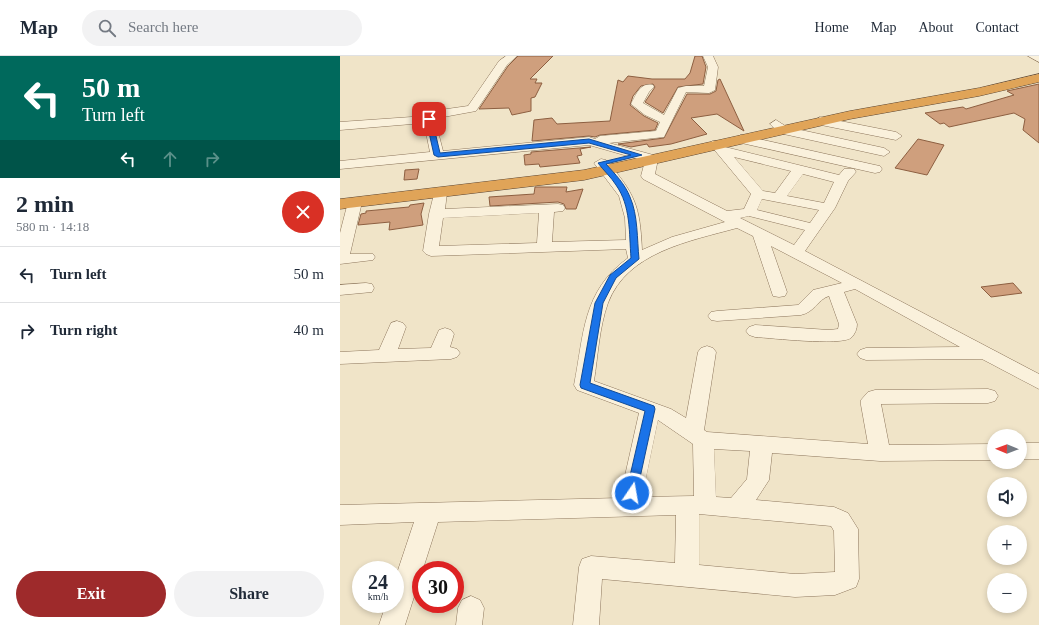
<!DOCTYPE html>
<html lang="en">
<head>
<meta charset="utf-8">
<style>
  :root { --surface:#fff; --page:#f2f2f3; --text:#1f2937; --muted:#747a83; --line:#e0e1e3; --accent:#9e2a2b }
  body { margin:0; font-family:"Times New Roman",serif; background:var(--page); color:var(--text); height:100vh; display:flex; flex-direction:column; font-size:15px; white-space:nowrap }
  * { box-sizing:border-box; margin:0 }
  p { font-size:13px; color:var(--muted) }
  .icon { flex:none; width:22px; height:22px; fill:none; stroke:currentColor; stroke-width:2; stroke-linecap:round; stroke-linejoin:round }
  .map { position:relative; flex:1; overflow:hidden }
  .details { display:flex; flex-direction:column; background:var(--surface); width:340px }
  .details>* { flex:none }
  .top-card { background:#00695c; color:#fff; overflow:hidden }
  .needle { width:26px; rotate:271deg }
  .controls { position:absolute; left:647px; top:373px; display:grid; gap:8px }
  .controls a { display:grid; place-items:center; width:40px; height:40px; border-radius:50%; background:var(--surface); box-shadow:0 2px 6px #0003; font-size:20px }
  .speed { position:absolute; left:12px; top:505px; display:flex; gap:8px; font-size:20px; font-weight:700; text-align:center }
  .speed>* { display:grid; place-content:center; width:52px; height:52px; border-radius:50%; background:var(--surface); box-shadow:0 2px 6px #0003; line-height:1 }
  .speed small { font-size:10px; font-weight:400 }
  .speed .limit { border:6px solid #d22; background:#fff; color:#111 }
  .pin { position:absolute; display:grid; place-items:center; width:34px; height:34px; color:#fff; margin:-17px; border-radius:8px; box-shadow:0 2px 6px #0006 }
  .me { position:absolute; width:44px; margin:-22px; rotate:12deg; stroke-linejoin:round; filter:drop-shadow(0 0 3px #0008) }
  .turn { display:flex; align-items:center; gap:14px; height:84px; padding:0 16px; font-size:18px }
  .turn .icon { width:52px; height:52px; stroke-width:2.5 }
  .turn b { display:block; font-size:28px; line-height:34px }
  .lanes { display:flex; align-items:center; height:38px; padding:0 16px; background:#0003; justify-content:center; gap:20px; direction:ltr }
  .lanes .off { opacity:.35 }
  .round { display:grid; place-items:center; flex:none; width:42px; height:42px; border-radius:21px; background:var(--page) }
  .overview { display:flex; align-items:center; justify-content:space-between; height:68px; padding:0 16px }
  h1 { font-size:24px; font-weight:600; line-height:30px }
  .button { display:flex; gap:8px; margin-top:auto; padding:8px 16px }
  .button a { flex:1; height:46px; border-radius:24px; background:var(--accent); color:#fff; font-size:16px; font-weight:600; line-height:46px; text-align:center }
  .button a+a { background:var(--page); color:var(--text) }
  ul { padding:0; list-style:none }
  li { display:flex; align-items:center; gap:12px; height:56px; padding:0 16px; border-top:1px solid var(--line) }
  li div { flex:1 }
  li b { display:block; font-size:15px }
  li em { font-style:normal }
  header { display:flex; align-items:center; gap:24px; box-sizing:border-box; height:56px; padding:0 20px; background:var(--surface); border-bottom:1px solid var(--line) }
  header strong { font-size:19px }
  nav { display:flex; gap:22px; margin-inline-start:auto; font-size:14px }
  .search { width:280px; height:36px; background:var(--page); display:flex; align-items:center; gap:10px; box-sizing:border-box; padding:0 14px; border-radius:22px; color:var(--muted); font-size:15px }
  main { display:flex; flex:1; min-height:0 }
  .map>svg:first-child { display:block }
  .building { fill:#cf9f7d; stroke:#8d5f41 }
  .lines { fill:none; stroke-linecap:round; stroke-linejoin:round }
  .minor-casing { stroke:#8d765c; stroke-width:1 }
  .highway-casing { stroke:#5b4430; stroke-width:1 }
  .minor { fill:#faf1dc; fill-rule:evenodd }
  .highway { fill:#e0a458; fill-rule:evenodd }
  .route { fill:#1a73e8; stroke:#114b97 }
</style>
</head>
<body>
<header>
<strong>Map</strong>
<div class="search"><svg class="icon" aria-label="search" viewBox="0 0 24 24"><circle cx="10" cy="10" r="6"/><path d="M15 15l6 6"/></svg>Search here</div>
<nav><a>Home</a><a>Map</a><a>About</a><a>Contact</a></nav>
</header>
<main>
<section class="details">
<div class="top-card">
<div class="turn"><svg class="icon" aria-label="left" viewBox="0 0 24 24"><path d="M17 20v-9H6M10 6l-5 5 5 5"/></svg><div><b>50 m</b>Turn left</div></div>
<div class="lanes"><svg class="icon" aria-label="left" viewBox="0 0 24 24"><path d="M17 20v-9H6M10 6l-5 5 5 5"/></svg><svg class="icon off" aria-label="ahead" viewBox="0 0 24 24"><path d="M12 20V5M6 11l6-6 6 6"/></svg><svg class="icon off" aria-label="right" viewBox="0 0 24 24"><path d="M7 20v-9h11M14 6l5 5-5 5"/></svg></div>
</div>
<div class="overview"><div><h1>2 min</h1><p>580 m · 14:18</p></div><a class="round" style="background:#d93025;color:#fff"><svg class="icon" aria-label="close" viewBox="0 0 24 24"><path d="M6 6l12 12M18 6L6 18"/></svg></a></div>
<ul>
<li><svg class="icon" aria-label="left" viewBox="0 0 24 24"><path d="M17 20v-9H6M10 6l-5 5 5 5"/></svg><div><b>Turn left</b></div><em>50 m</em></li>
<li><svg class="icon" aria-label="right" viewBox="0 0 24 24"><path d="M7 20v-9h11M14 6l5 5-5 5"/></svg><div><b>Turn right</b></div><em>40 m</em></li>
</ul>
<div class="button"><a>Exit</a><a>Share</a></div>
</section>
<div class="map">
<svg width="699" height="569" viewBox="0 0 699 569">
  <rect width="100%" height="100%" fill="#f0e4c8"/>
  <path class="building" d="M 178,0 L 213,0 L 190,23 L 197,23 L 195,27 L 202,27 L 195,41 L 191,42 L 191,55 L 172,59 L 169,52 L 139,53 L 168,10 Z
    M 355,0 L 362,0 L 366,11 L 363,28 L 338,31 L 323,57 L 305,46 L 315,31 L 313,28 L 301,30 L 293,40 L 290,49 L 304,60 L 318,67 L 315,74 L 260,79 L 255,81 L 249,80 L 192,85 L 194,64 L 212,62 L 217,68 L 270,65 L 278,24 L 283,26 L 288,20 L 312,23 L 345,23 L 350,17 Z
    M 380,23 L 404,75 L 377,58 L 351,62 L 367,78 L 331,88 L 309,91 L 307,88 L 291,91 L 278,88 L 324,82 L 347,38 L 370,38 L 376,35 L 378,24 Z
    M 699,28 L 699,87 L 683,74 L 685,63 L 674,57 L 609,71 L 604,67 L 600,68 L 585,57 L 623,51 L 626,53 L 674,39 L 667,35 Z
    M 578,83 L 604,89 L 587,119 L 555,112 Z
    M 251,91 L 240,93 L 242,99 L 237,100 L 240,107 L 200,111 L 199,108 L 185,109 L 184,99 L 191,98 L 191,96 Z
    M 79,113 L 77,123 L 64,124 L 65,114 Z
    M 195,131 L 227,131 L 226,136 L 243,133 L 236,153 L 226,153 L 224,148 L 218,146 L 150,150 L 149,141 L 194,138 Z
    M 84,147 L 81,158 L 83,169 L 49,174 L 50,166 L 18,169 L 21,158 L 26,157 L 26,155 L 69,151 L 70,149 Z
    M 673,227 L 682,237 L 651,241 L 641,231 Z"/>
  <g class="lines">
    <g class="minor-casing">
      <path id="minor" d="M 166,0 L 177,0 L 167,9 L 136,55 L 98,62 L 95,64 L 103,95 L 249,81 L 255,83 L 260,80 L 316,75 L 320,66 L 305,59 L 291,48 C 296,39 300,26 313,29 L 314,31 L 309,36 L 303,47 L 324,59 L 338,32 L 346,30 L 364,30 L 368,11 L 363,0 L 373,0 L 378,11 L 375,34 L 369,37 L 346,36 L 324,81 L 269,87 L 317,100 L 318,103 L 315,118 L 387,155 L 404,153 L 411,138 L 372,91 L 370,88 L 372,85 L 380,85 L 385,91 L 499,119 L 504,113 L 514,113 L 516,116 L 508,125 L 495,152 L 465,195 L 699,318 L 699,333 L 642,303 L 526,304 L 520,302 L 517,298 L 520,294 L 526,292 L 620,291 L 515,233 L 504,236 L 517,268 C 517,273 515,278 511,282 C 499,290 432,282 415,281 L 409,279 L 406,275 L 409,271 L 415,269 L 489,274 L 498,273 L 499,268 L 489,240 C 477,244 475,256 461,259 L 377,265 L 371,264 L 368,260 L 371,256 L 377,255 L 458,249 L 473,234 L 502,227 L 431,190 L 447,236 L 445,240 L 439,241 L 433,240 L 413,180 L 397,172 C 350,185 287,196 268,247 C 259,272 258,300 254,325 L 331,353 L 346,362 L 358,296 L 361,292 L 367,290 L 373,292 L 376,296 L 364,374 L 367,376 L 528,388 L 521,349 L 521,344 L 528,336 L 535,334 L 648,333 L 655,335 L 658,340 L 655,345 L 648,347 L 541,348 L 549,389 L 654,388 L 654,404 L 540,405 L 432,397 L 429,424 L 416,444 L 494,451 L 508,457 L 518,473 L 519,523 L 516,531 L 495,539 L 455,541 L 262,523 L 259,569 L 233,569 L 239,511 L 242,503 L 251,500 L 335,507 L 336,459 L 98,466 L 65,569 L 39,569 L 46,548 L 55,548 L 55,523 L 74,466 L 0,469 L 0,449 L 280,442 L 299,357 L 237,334 L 234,329 C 244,279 242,235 288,202 L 286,193 L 91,200 L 86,198 L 83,195 L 89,158 L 95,134 L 105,134 L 107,137 L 105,153 L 218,148 L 223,149 L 225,152 L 223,155 L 214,156 L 212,186 L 286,184 L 285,162 L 279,140 L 254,107 L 261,103 L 266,104 C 295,138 300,149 302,194 L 332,181 L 385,166 L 303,123 L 301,120 L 305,105 L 249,89 L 0,113 L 0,105 L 90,96 L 84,67 L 0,74 L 0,66 L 86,60 L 93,55 L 128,50 L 159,5 ZM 394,101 L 451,115 L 435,137 L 423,135 ZM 463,118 L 494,126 L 484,147 L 447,140 ZM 422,143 L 479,154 L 470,167 L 417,154 ZM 199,157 L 197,187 L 99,190 L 103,162 ZM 409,160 L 465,174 L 454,189 L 400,162 ZM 318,364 L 353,388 L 354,440 L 302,441 ZM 374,393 L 410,395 L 407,423 L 391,442 L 376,441 ZM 359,458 L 491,470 L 494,475 L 495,516 L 455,518 L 359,509 Z
        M 688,0 L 699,0 L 699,6 Z
        M 480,61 L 556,76 L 562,80 L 556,84 L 476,68 L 474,65 Z
        M 436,64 L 447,71 L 544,92 L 550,96 L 544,100 L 439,77 L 430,68 Z
        M 401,79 L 535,109 L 540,110 L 542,113 L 540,116 L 535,117 L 397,86 L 395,83 Z
        M 15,142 L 20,143 L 22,146 L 10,198 L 33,198 L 35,201 L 33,204 L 0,208 L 0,177 L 8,146 L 10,143 Z
        M 26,227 L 32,228 L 34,232 L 32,236 L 0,239 L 0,229 Z
        M 57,265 L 63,267 L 66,271 L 58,293 L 91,292 L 99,274 L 105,272 L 111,274 L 114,278 L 110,291 L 117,293 L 120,297 L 117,301 L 111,303 L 0,308 L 0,296 L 39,294 L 51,267 Z
        M 680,387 L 699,387 L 699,403 L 680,403 Z
        M 131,540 L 140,544 L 144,552 L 142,569 L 116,569 L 118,552 L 122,544 Z"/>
    </g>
    <g class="highway-casing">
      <path id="highway" d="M 699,18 L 699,26 L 639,40 L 510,63 L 244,124 L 0,153 L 0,143 L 244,114 L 510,55 L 639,32 Z"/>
    </g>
    <use href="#minor" class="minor"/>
    <use href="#highway" class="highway"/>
  </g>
  <path class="route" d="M 89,61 L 92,63 L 100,97 L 249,83 L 302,99 L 266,108 C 275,118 285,128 290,141 C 298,159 297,183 299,203 L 276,222 L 263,247 L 250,327 L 314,350 L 315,353 L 296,440 L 288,440 L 286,437 L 305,355 L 241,332 L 240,329 L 255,247 L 270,219 L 291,202 C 289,177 291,150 276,129 C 271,121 264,115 258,107 L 291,99 L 249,87 L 98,101 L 94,99 L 86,63 Z"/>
</svg>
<div class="controls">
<a><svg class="needle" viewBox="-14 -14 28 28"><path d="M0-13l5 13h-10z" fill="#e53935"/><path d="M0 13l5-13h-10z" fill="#747a83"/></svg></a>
<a><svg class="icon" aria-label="sound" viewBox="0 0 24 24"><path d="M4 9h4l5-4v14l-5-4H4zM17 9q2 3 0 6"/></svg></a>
<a>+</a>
<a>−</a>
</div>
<div class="speed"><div>24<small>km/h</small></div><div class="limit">30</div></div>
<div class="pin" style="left:89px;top:63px;background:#d93025"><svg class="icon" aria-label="arrive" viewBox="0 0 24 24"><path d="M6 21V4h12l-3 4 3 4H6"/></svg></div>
<svg class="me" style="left:292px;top:437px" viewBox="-20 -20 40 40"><circle r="17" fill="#1a73e8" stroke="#fff" stroke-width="3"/><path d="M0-11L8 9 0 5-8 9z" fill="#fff"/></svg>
</div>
</main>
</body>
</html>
